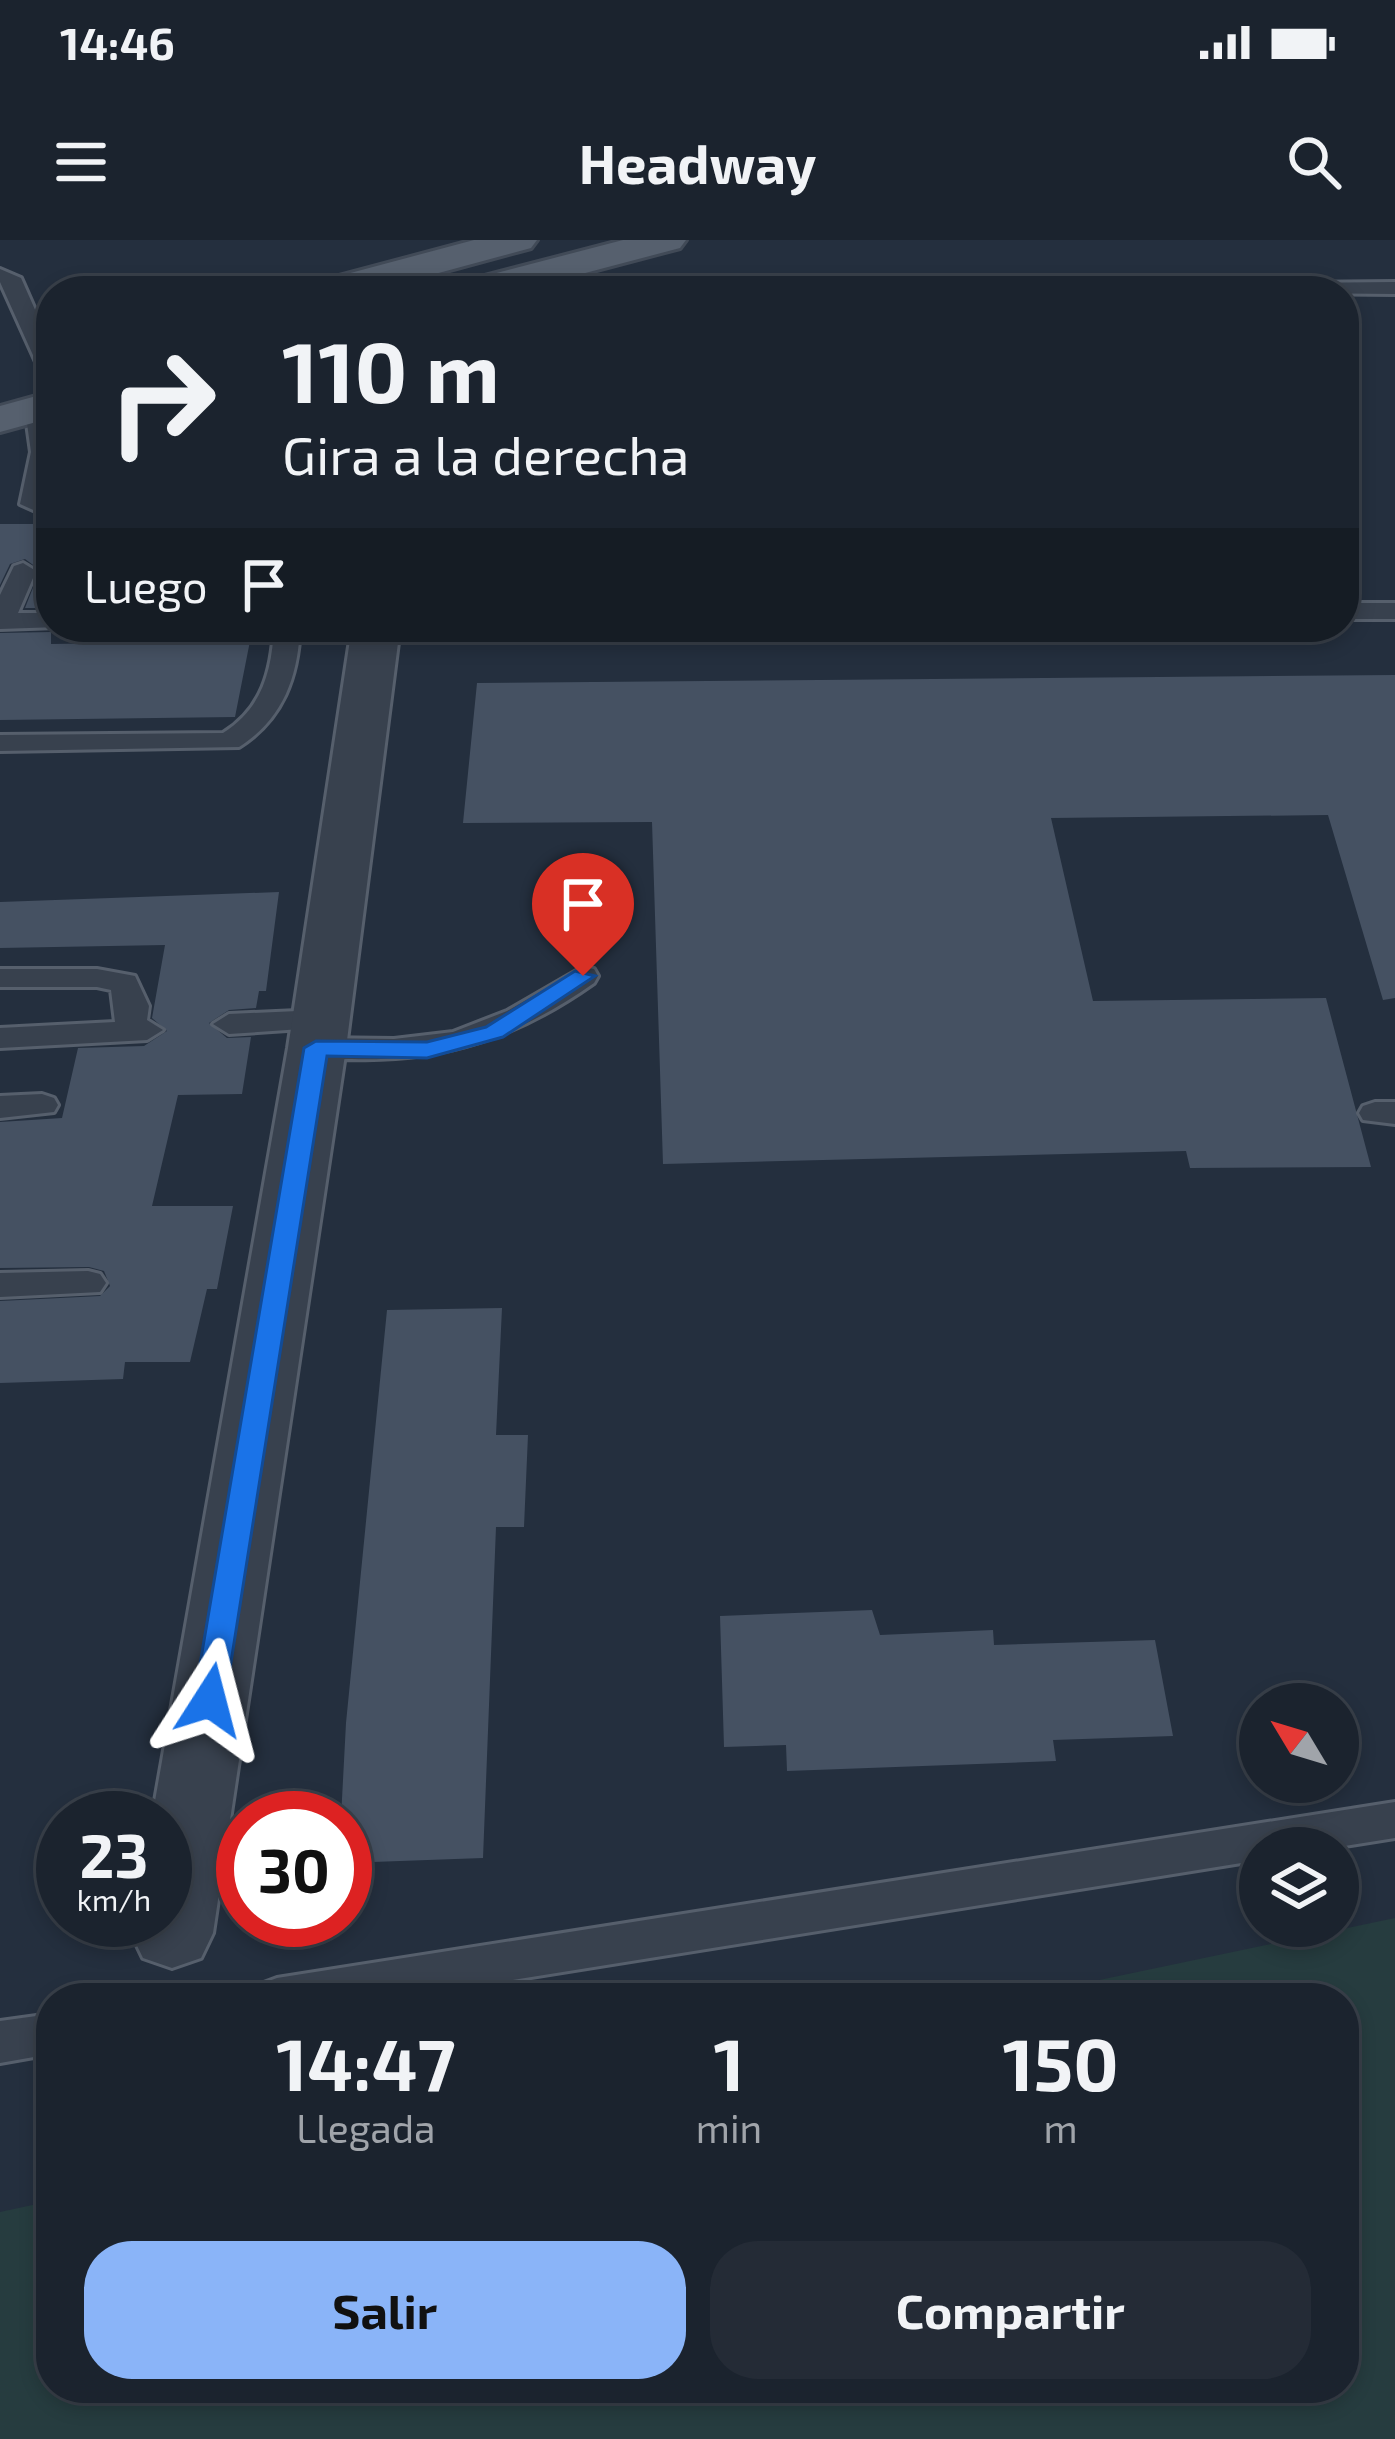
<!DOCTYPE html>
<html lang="es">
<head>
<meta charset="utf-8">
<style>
  :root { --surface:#1b232e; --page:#242b36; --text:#f1f3f6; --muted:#a0a4aa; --line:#39404a; --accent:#8ab4f8 }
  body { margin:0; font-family:"Exo 2",sans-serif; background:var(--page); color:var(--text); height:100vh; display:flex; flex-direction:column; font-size:45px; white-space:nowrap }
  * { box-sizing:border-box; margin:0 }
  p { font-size:39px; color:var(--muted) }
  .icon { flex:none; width:66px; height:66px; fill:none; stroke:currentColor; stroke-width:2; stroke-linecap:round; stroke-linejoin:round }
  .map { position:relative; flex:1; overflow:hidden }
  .drawer { position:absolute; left:36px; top:1743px; width:1323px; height:420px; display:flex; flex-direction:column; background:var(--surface); border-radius:48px; box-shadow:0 6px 18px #0003,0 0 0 3px var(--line) }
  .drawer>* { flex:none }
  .guide { position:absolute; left:36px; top:36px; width:1323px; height:366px; border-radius:48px; box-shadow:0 6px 18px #0003,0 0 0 3px var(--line); background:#1b232e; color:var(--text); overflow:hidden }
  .needle { width:78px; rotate:308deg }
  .controls { position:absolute; left:1239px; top:1443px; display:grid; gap:24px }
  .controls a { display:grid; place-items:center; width:120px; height:120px; border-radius:50%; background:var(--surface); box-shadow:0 6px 18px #0003,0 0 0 3px var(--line); font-size:60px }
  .speed { position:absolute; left:36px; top:1551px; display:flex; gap:24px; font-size:60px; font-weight:700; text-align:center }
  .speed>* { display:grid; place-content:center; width:156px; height:156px; border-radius:50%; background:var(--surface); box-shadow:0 6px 18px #0003,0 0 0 3px var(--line); line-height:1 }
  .speed small { font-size:30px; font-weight:400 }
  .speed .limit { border:18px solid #d22; background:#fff; color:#111 }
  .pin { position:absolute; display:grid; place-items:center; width:102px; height:102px; color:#fff; margin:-123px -51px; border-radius:50% 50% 50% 0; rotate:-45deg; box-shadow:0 0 12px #0007 }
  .pin .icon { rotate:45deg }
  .me { position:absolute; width:132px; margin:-66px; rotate:9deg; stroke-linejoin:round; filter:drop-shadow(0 0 9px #0008) }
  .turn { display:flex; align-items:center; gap:42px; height:252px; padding:0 48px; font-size:54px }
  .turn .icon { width:156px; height:156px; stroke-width:2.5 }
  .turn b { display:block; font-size:84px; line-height:102px }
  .then { display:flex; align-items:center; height:114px; padding:0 48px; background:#0003; gap:24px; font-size:45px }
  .eta { display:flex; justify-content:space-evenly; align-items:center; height:204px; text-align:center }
  .eta b { font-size:72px; font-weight:700; line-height:84px }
  .button { display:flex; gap:24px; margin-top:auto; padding:24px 48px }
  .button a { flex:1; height:138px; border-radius:48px; background:var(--accent); color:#111; font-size:48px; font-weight:700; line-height:138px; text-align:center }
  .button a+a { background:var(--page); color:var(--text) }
  .status { display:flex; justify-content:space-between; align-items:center; height:84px; padding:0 60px; background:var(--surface); direction:ltr }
  .status svg { height:33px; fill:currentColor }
  header { display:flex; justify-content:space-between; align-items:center; height:156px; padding:0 48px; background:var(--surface); font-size:54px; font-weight:700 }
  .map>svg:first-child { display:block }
  .green { fill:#263c3f }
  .building { fill:#455162 }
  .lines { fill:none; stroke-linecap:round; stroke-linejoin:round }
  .service-casing { stroke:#565f6c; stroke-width:6 }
  .minor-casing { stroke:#565f6c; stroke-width:6 }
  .primary-casing { stroke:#414a57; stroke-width:6 }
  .service { fill:#38414e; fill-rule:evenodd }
  .minor { fill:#38414e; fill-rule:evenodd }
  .primary { fill:#56606e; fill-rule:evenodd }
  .route { fill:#1a73e8; stroke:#114b97; stroke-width:3 }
</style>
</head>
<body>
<div class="status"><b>14:46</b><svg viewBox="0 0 49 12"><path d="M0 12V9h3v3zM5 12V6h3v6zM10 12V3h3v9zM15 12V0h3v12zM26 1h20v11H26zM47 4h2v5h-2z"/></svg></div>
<header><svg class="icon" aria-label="menu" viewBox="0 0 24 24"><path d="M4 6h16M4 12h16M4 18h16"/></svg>Headway<svg class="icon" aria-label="search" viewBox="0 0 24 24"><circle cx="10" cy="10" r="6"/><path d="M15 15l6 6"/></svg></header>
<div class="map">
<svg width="1395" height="2199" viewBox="0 0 1395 2199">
  <rect width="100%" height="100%" fill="#242f3e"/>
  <path class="green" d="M 1395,1678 L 1395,2199 L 0,2199 L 0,1972 L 51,1961 L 51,2148 L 1344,2148 L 1344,1758 L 1014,1758 Z"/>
  <path class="building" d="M 0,284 L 51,284 L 51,368 L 25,368 L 40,330 L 25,319 L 10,324 L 0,345 Z
    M 51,392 L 51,404 L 250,401 L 235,477 L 0,480 L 0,393 Z
    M 1395,435 L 1395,758 L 1383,760 L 1328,575 L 1051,578 L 1093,761 L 1326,758 L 1371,927 L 1190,928 L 1186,911 L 663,924 L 652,582 L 463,583 L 477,443 Z
    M 279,652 L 266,751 L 259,751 L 256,768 L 229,770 L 209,783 L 227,798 L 251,797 L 242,854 L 178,855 L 152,966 L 233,966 L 217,1049 L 207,1049 L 190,1122 L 125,1122 L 123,1139 L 0,1143 L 0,1061 L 100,1056 L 110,1046 L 104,1031 L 89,1027 L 0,1028 L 0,882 L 62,878 L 78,808 L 144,806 L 167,791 L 152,778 L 165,705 L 0,708 L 0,662 Z
    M 502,1068 L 496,1195 L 528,1195 L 524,1287 L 496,1287 L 483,1618 L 345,1623 L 345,1578 L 341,1578 L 346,1483 L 387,1070 Z
    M 872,1370 L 880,1395 L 993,1390 L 994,1405 L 1155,1400 L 1173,1496 L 1053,1500 L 1056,1521 L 787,1531 L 786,1505 L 724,1507 L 720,1376 Z"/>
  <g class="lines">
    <g class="service-casing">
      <path id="service" d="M 550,25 L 633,46 L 636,51 L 601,51 L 543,35 L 539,31 Z
        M 0,29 L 21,38 L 51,106 L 51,130 L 37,124 L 0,42 Z
        M 1395,42 L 1395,54 L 1067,51 L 1078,45 Z
        M 37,162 L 49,169 L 51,231 L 45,260 L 51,263 L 51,278 L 20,264 L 31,212 L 25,169 Z
        M 23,323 L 36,331 L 18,373 L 51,373 L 51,387 L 58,387 L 0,389 L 0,355 L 14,326 Z
        M 1344,363 L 1395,363 L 1395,379 L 1344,379 Z
        M 274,387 L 300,387 C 298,437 283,479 239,507 L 0,511 L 0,495 L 223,493 C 262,469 272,431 274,387 Z
        M 583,727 L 594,729 L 598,736 L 594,743 C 519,796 445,822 352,819 C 335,819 312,823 301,808 L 317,798 L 394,799 L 453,792 L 507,771 Z
        M 0,729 L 97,729 L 135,736 L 149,766 L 147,780 L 163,790 L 147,800 L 0,808 L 0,788 L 115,782 L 111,750 L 97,747 L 0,747 Z
        M 320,770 L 331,773 L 336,780 L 331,787 L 229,794 L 213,784 L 229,774 Z
        M 42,854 L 54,858 L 58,865 L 54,872 L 0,878 L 0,856 Z
        M 1375,862 L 1395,862 L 1395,884 L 1363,880 L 1359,873 L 1363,866 Z
        M 88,1031 L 100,1034 L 106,1043 L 100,1052 L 0,1057 L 0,1033 Z
        M 1395,1562 L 1395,1598 L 1332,1608 L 1260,1608 L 1260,1620 L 401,1758 L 254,1758 L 261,1744 L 277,1738 Z
        M 51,1774 L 51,1814 L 0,1823 L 0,1781 Z"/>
    </g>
    <g class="minor-casing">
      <path id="minor" d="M 352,387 L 400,387 L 346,808 L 213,1693 L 201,1718 L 172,1728 L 143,1718 L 131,1693 L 134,1680 L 165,1680 L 165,1578 L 152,1578 L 288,808 Z"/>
    </g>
    <g class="primary-casing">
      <path id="primary" d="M 474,0 L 537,0 L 531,8 L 372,51 L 307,51 L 313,43 Z
        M 623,0 L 686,0 L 680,8 L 517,51 L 452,51 L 458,43 Z
        M 51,152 L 51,178 L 0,192 L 0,166 Z"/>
    </g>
    <use href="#service" class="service"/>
    <use href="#minor" class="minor"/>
    <use href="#primary" class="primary"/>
  </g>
  <path class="route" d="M 575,731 L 595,736 L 503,797 L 427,818 L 327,816 L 225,1460 L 210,1473 L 199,1469 L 194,1460 L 304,808 L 316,801 L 427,802 L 486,787 Z"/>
</svg>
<div class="controls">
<a><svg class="needle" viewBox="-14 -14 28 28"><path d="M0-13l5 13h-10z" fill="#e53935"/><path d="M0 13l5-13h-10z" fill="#a0a4aa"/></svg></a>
<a><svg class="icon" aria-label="layers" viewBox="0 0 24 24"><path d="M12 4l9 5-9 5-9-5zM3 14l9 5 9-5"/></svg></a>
</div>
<div class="speed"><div>23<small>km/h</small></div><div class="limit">30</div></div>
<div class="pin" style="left:583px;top:736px;background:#d93025"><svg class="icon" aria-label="arrive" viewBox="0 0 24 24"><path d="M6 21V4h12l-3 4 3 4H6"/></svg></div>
<svg class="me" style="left:210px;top:1460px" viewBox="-20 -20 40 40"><path d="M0-17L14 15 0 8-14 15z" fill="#1a73e8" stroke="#fff" stroke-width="4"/></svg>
<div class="guide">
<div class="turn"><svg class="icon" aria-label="right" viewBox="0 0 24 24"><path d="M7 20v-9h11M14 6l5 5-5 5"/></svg><div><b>110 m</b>Gira a la derecha</div></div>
<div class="then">Luego<svg class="icon" aria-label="arrive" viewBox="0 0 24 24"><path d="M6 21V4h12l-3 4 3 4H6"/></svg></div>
</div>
<section class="drawer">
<div class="eta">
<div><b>14:47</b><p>Llegada</p></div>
<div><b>1</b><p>min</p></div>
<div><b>150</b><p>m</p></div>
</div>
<div class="button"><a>Salir</a><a>Compartir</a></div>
</section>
</div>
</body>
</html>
